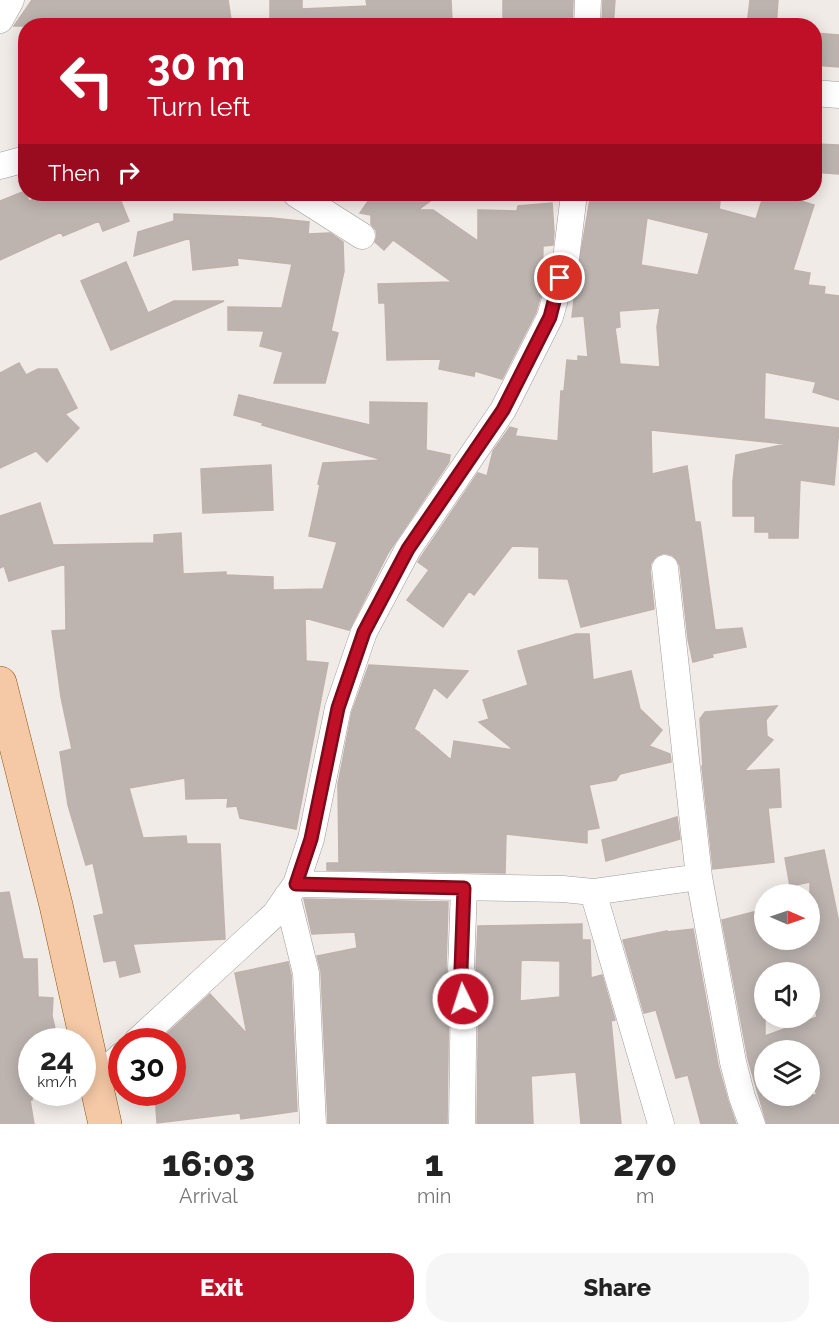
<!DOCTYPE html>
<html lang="en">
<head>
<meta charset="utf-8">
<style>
  :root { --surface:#fff; --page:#f6f6f6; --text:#222; --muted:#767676; --accent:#c01027 }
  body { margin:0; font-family:Raleway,sans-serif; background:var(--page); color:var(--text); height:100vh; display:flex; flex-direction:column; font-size:22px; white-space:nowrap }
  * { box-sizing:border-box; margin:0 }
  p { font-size:20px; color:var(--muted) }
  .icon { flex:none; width:33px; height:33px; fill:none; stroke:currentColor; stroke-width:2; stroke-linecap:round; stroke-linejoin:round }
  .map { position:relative; height:1124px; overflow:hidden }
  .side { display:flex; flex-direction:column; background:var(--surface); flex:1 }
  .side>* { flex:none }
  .hud { position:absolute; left:18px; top:18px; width:804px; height:183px; border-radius:24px; box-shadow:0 3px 15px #0003; background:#c01027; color:#fff; overflow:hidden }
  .needle { width:39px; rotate:92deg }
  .tools { position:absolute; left:754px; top:884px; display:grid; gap:12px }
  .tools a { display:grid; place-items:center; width:66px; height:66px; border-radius:50%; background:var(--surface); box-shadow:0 3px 15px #0003; font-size:30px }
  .speed { position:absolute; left:18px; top:1028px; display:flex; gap:12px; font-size:30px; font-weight:700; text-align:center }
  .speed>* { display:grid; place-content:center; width:78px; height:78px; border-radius:50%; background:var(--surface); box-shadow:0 3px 15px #0003; line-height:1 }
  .speed small { font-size:15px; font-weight:400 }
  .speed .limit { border:9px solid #d22; background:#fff; color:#111 }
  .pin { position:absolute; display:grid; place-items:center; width:51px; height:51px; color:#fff; margin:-26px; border:3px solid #fff; border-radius:50%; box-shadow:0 2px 6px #0007 }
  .me { position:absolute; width:66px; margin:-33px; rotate:356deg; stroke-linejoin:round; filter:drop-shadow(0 0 4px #0008) }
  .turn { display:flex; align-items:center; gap:21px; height:126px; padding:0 30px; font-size:27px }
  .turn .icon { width:78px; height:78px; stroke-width:2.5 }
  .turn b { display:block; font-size:42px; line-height:51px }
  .then { display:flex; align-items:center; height:57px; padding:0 30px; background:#0003; gap:12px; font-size:22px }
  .eta { display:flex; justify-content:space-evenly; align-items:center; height:102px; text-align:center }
  .eta b { font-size:36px; font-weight:800; line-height:42px }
  .button { display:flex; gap:12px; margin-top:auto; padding:12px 30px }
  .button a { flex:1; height:69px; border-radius:24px; background:var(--accent); color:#fff; font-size:24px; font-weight:800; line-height:69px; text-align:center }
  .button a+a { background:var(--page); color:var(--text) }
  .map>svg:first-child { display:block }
  .building { fill:#bdb4b0; stroke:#c0b1aa; stroke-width:1.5; fill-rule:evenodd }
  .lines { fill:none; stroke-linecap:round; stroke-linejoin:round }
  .minor-casing { stroke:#9d9d9d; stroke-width:27 }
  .primary-casing { stroke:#90530c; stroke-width:34 }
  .minor { stroke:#fff; stroke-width:26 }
  .primary { stroke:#f5c9a6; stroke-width:33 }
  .route-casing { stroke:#7d0a19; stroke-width:15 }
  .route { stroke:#c01027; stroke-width:10 }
</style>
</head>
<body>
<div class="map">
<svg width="839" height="1124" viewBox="0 0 839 1124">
  <rect width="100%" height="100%" fill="#f0ebe7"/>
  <path class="building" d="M 32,0 L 228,0 L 232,26 L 14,26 Z
    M 270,0 L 302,0 L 302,9 L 367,6 L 366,0 L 451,0 L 452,22 L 413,23 L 413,26 L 270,26 Z
    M 503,0 L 573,0 L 572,26 L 503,26 Z
    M 603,0 L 615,0 L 613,26 L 602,26 Z
    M 750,0 L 778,0 L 776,26 L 747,26 Z
    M 814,33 L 839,35 L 839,67 L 814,65 Z
    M 814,144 L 839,145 L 839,174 L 814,172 Z
    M 25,191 L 29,201 L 48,194 L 118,194 L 129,221 L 103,231 L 99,221 L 63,236 L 61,232 L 0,260 L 0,201 Z
    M 373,194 L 440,194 L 418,210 L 433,210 L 478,241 L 478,210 L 517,211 L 518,206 L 552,203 L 554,232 L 553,245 L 543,246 L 542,290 L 536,312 L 502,379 L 475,371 L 474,376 L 439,369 L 441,359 L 387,360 L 385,303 L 379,303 L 378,284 L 452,282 L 393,240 L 384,250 L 375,242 L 377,236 L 376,230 L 371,224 L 371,215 L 360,213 Z
    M 591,194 L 721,194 L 719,209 L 756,219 L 764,194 L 778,194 L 814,205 L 793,270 L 810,273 L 808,285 L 825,287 L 824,294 L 839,296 L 839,400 L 813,392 L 816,382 L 765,372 L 764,419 L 839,428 L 834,485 L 800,480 L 798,538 L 769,538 L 769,532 L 755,532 L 755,516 L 733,516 L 733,481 L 736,455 L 786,444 L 651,430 L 652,474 L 687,466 L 695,522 L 700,522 L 715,630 L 742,628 L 746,647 L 712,654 L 713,657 L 693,662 L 688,639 L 680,566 L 677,560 L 672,555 L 664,553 L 656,556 L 651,563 L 650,570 L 654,609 L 581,627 L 568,579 L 539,578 L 539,547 L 512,546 L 474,595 L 469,591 L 443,627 L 407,600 L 429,570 L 418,562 L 421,557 L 478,473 L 487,476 L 493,451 L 510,427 L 517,429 L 515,436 L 558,441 L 561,391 L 564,391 L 567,360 L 578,361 L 578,356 L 588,357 L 584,316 L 572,317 L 577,275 ZM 647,218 L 709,233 L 698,275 L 641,265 ZM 660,308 L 657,327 L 660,367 L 620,364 L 615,328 L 620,327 L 619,311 Z
    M 174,214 L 272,218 L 309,222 L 308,234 L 330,233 L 343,242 L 344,271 L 331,331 L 338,333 L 325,383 L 274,383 L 283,352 L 260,346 L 264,331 L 228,330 L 228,307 L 282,308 L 292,264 L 237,258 L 238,265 L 193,270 L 190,238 L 134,256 L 138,232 L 174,221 Z
    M 126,262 L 148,313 L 174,301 L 224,301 L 111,350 L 81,281 Z
    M 19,363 L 26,375 L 38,369 L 57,369 L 77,408 L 65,414 L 79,428 L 47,462 L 36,451 L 0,468 L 0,373 Z
    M 239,395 L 370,425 L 370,402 L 427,403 L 426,450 L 450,455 L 449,462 L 388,553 L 349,630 L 305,618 L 306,661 L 328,663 L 296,829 L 240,818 L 237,806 L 227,807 L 228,798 L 186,799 L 185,778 L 129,788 L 143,838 L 186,836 L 187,844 L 220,844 L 225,939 L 133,944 L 140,972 L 120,977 L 116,960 L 104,962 L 94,916 L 104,914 L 93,863 L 86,865 L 68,805 L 60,752 L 72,749 L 61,697 L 52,631 L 66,630 L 65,564 L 9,581 L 4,566 L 0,568 L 0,516 L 40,503 L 53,545 L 154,543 L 154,535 L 181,533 L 183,574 L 226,572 L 226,575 L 273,577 L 273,590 L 323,589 L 337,542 L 309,536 L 320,485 L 318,484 L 323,463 L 383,460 L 262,425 L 263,423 L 234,415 Z
    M 271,465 L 273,510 L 203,513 L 201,469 Z
    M 576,634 L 589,634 L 593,680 L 631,671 L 640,709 L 662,730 L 649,746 L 670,754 L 671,762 L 620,774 L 616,780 L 589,785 L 599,828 L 587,830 L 587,843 L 506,834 L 505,873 L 327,870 L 327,863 L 339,863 L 338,784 L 352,712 L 369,665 L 468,671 L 447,698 L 434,687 L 414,729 L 420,733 L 418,735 L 422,735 L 451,760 L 454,741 L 514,750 L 479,722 L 489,719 L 483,700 L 528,685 L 518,651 Z
    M 777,706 L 766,720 L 767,736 L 773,740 L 744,771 L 779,769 L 781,807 L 768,808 L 774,862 L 713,869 L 702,767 L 703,768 L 700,719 L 705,712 Z
    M 677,817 L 680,839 L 606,861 L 602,840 Z
    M 824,850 L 839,923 L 839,1124 L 767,1124 L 748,1059 L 722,920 L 765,909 L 765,939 L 810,939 L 810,882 L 790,886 L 785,858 ZM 761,972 L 810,972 L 810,985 L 817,1017 L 765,1036 L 765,990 ZM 765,1050 L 810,1050 L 810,1075 L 817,1095 L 765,1095 Z
    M 9,892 L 23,959 L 37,959 L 38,997 L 53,998 L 52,1016 L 58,1041 L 32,1041 L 32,1100 L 30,1100 L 34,1124 L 0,1124 L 0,893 Z
    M 304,899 L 448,902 L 446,968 L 449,981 L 447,1124 L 328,1124 L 321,972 L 317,956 L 357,948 L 355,932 L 312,934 Z
    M 582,924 L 582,940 L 590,940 L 591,978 L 602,975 L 615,1020 L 611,1021 L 621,1124 L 581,1124 L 576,1072 L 531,1076 L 533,1124 L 477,1124 L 479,979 L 476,967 L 478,926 ZM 521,960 L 560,961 L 560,997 L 520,1001 Z
    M 693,929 L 718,1065 L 728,1101 L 736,1124 L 701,1124 L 688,1075 L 676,1078 L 656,1010 L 644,1013 L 623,940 L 667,931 L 667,932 Z
    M 288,962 L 291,975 L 297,1111 L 241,1119 L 240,1113 L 157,1123 L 155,1092 L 175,1092 L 172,1074 L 172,1041 L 159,1041 L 210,994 L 247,1034 L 235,973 Z"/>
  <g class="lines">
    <g class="minor-casing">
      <path id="minor" d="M 0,20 L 11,0
        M 587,26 L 588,0
        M 814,93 L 839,95
        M 0,166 L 26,159
        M 296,194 L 362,236
        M 665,568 L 699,877 L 733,1062 L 742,1097 L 752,1124
        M 296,884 L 563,889 L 593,892 L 699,877
        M 593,892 L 661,1124
        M 287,896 L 306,973 L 313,1124
        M 137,1041 L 275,914 L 296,884 L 311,839 L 338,708 L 364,632 L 408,549 L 503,410 L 550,317 L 566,259 L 574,194
        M 95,1080 L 122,1055
        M 462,1124 L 464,979 L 461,969 L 464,888"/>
    </g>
    <g class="primary-casing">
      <path id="primary" d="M 0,683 L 56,905 L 105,1124"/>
    </g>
    <use href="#minor" class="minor"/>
    <use href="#primary" class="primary"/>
  </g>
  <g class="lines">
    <g class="route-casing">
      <path id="route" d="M 463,999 L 464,979 L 461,969 L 464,888 L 296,884 L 311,839 L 338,708 L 364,632 L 408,549 L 503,410 L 550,317 L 560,278"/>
    </g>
    <use href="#route" class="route"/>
  </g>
</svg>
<div class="tools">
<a><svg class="needle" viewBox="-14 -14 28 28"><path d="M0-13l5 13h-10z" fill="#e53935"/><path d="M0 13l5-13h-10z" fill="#767676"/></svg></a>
<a><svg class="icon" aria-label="sound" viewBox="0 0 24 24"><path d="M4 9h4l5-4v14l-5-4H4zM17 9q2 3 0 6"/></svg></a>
<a><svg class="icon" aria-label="layers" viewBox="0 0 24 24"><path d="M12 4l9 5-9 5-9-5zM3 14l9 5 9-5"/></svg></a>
</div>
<div class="speed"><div>24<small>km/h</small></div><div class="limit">30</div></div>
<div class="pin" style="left:560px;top:278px;background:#d93025"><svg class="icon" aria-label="arrive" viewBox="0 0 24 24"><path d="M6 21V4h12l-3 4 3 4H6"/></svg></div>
<svg class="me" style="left:463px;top:999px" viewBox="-20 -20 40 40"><circle r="17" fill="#c01027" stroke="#fff" stroke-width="3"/><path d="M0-11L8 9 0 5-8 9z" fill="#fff"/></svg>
<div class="hud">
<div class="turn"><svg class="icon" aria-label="left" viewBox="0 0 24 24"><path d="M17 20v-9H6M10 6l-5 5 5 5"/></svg><div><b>30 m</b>Turn left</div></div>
<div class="then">Then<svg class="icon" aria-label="right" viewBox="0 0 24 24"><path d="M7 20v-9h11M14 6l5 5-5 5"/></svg></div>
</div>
</div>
<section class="side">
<div class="eta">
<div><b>16:03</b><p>Arrival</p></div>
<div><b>1</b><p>min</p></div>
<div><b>270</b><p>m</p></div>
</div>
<div class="button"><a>Exit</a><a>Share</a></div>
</section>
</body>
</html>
